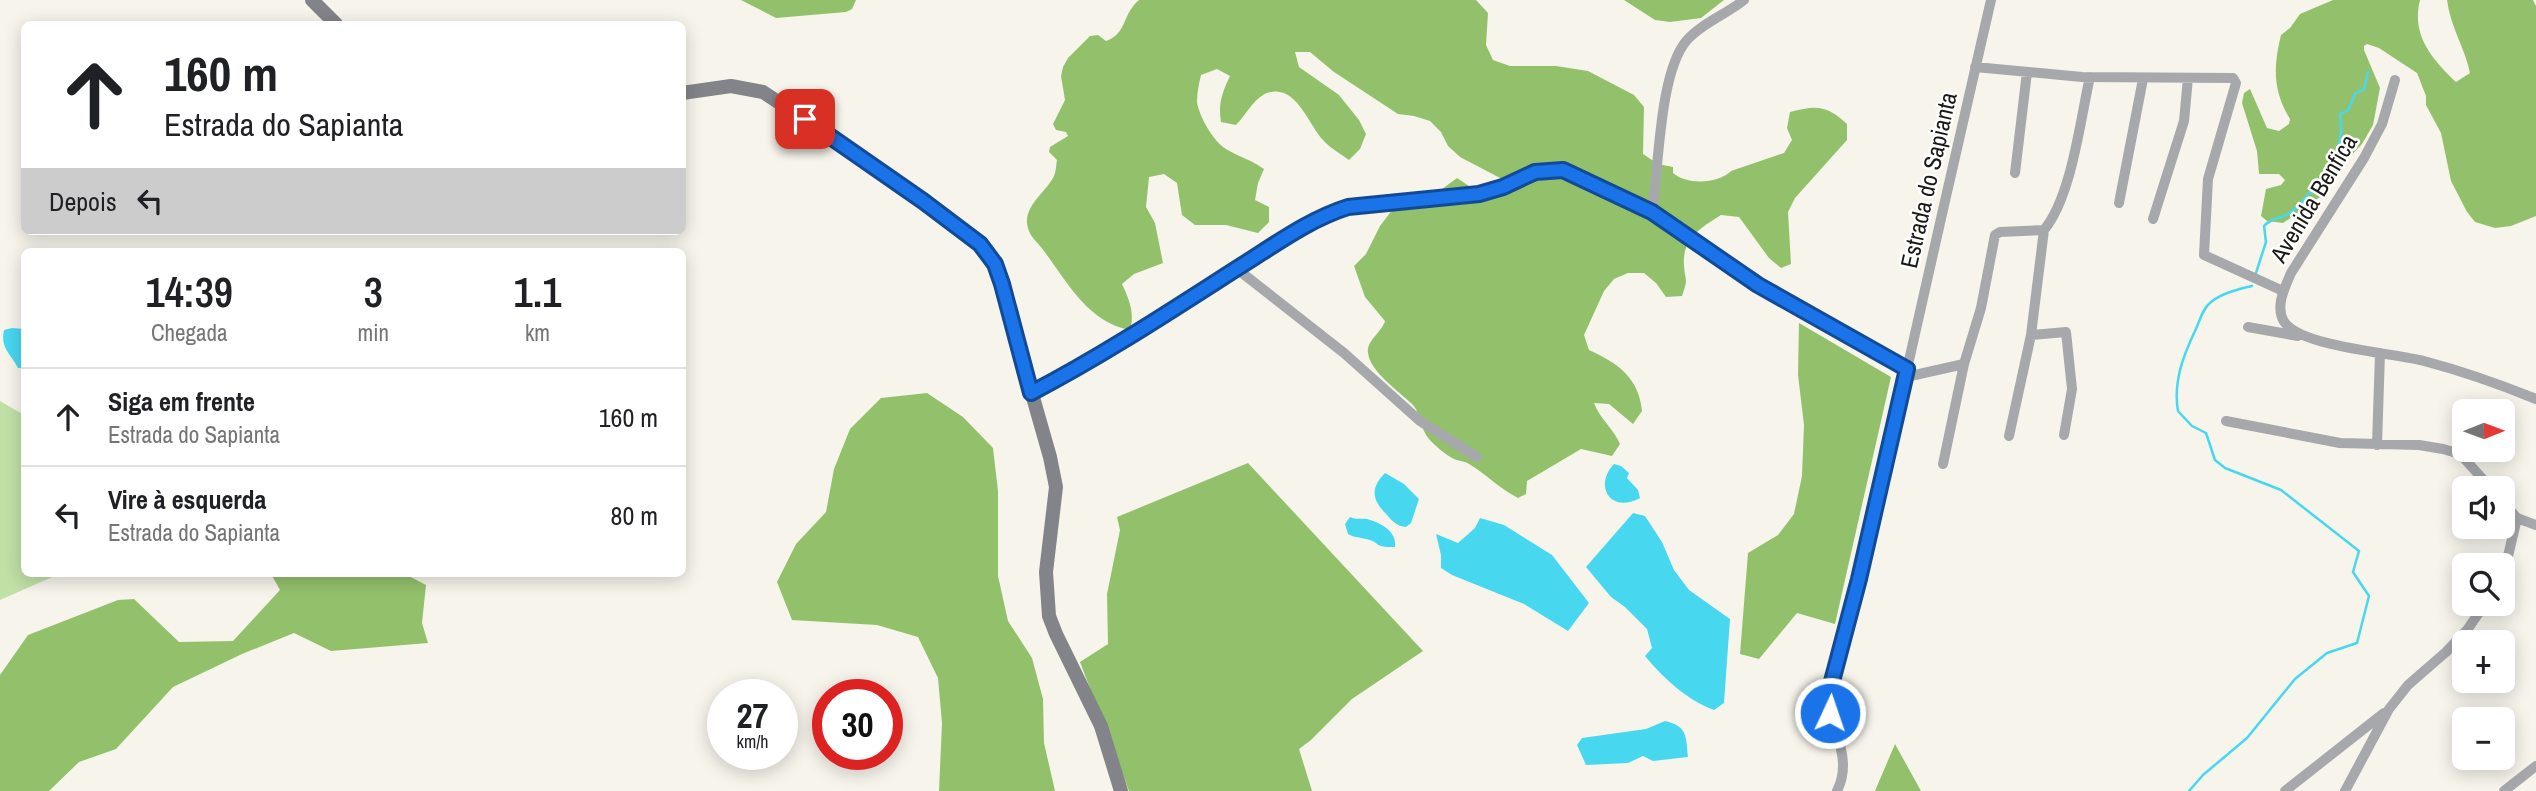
<!DOCTYPE html>
<html lang="pt">
<head>
<meta charset="utf-8">
<style>
  :root { --surface:#fff; --page:#f2f2f2; --text:#202124; --muted:#757577; --line:#e0e0e0 }
  body { margin:0; font-family:"Archivo Narrow",sans-serif; background:var(--page); color:var(--text); height:100vh; display:flex; flex-direction:column; font-size:26px; white-space:nowrap }
  * { box-sizing:border-box; margin:0 }
  p { font-size:23px; color:var(--muted) }
  .icon { flex:none; width:38px; height:38px; fill:none; stroke:currentColor; stroke-width:2; stroke-linecap:round; stroke-linejoin:round }
  .map { position:relative; flex:1; overflow:hidden }
  .drawer { position:absolute; left:21px; top:248px; width:665px; height:329px; display:flex; flex-direction:column; background:var(--surface); border-radius:10px; box-shadow:0 4px 18px #0003 }
  .drawer>* { flex:none }
  .top-card { position:absolute; left:21px; top:21px; width:665px; height:214px; border-radius:10px; box-shadow:0 4px 18px #0003; background:#fff; color:var(--text); overflow:hidden }
  .needle { width:46px; rotate:89deg }
  .controls { position:absolute; left:2452px; top:399px; display:grid; gap:14px }
  .controls a { display:grid; place-items:center; width:63px; height:63px; border-radius:10px; background:var(--surface); box-shadow:0 4px 18px #0003; font-size:35px }
  .speed { position:absolute; left:707px; top:679px; display:flex; gap:14px; font-size:35px; font-weight:700; text-align:center }
  .speed>* { display:grid; place-content:center; width:91px; height:91px; border-radius:50%; background:var(--surface); box-shadow:0 4px 18px #0003; line-height:1 }
  .speed small { font-size:18px; font-weight:400 }
  .speed .limit { border:10px solid #d22; background:#fff; color:#111 }
  .pin { position:absolute; display:grid; place-items:center; width:60px; height:60px; color:#fff; margin:-30px; border-radius:14px; box-shadow:0 4px 10px #0006 }
  .me { position:absolute; width:77px; margin:-38px; rotate:3deg; stroke-linejoin:round; filter:drop-shadow(0 0 5px #0008) }
  .turn { display:flex; align-items:center; gap:24px; height:147px; padding:0 28px; font-size:32px }
  .turn .icon { width:91px; height:91px; stroke-width:2.5 }
  .turn b { display:block; font-size:49px; line-height:60px }
  .then { display:flex; align-items:center; height:66px; padding:0 28px; background:#0003; gap:14px; font-size:26px }
  .eta { display:flex; justify-content:space-evenly; align-items:center; height:119px; text-align:center }
  .eta b { font-size:42px; font-weight:600; line-height:49px }
  ul { padding:0; list-style:none }
  li { display:flex; align-items:center; gap:21px; height:98px; padding:0 28px; border-top:2px solid var(--line) }
  li div { flex:1 }
  li b { display:block; font-size:26px }
  li em { font-style:normal }
  .map>svg:first-child { display:block }
  .green { fill:#c0e0a6 }
  .forest { fill:#93c16b }
  .water { fill:#47d8f0 }
  .lines { fill:none; stroke-linecap:round; stroke-linejoin:round }
  .stream { stroke:#47d8f0; stroke-width:2.5 }
  .minor { stroke:#a7a8ac; stroke-width:10 }
  .secondary { stroke:#828489; stroke-width:14 }
  .route-casing { stroke:#114b97; stroke-width:18 }
  .route { stroke:#1a73e8; stroke-width:12 }
  .labels { text-anchor:middle; dominant-baseline:central; stroke-width:5; stroke-linejoin:round; paint-order:stroke }
  .street-label { font-size:24px; fill:#1a1a17; stroke:#fff }
</style>
</head>
<body>
<div class="map">
<svg width="2536" height="791" viewBox="0 0 2536 791">
  <rect width="100%" height="100%" fill="#f6f4eb"/>
  <path class="green" d="M 0,401 L 24,415 L 24,574 L 59,574 L 0,600 Z"/>
  <path class="forest" d="M 741,0 L 856,0 L 852,9 L 846,12 L 776,18 Z
    M 1139,0 L 1476,0 L 1488,13 L 1486,45 L 1493,60 L 1510,66 L 1556,66 L 1588,71 L 1634,95 L 1644,107 L 1643,154 L 1658,164 L 1673,167 L 1673,173 C 1687,185 1718,184 1731,171 L 1784,153 L 1792,140 L 1787,128 L 1790,112 C 1816,105 1827,105 1847,124 L 1847,140 L 1795,198 L 1788,212 L 1791,264 L 1781,268 L 1769,258 L 1739,217 L 1721,215 C 1702,227 1682,238 1684,265 C 1685,283 1689,276 1682,296 L 1666,297 L 1656,283 L 1644,273 L 1628,273 L 1614,279 L 1604,291 L 1584,335 L 1589,350 C 1618,363 1639,378 1642,411 L 1633,424 L 1609,404 L 1594,403 C 1600,419 1613,428 1620,444 L 1612,456 L 1581,449 L 1527,481 L 1526,494 L 1518,498 C 1500,489 1486,474 1469,464 C 1465,461 1459,461 1454,459 C 1446,455 1435,446 1429,439 C 1420,429 1422,415 1413,405 C 1400,392 1370,372 1368,353 C 1366,341 1382,332 1385,321 L 1365,297 L 1354,266 L 1366,254 L 1380,226 L 1399,201 L 1430,198 L 1457,178 L 1469,186 L 1479,199 L 1494,193 L 1502,179 L 1460,157 L 1448,146 L 1441,132 L 1430,121 L 1414,116 L 1398,114 L 1334,72 L 1310,52 L 1295,52 L 1299,67 L 1339,95 L 1359,120 L 1366,134 L 1360,149 L 1349,160 C 1341,154 1330,148 1323,140 C 1308,124 1296,83 1267,93 C 1254,98 1246,115 1236,125 L 1221,122 C 1218,104 1222,93 1230,76 L 1217,69 L 1201,75 C 1199,84 1197,92 1197,102 C 1199,116 1213,141 1226,149 C 1239,157 1252,160 1264,169 L 1258,183 L 1255,200 L 1269,207 L 1269,222 L 1258,233 L 1226,225 L 1195,225 L 1182,215 L 1177,183 L 1164,174 L 1149,177 L 1146,207 L 1155,223 L 1163,263 L 1134,274 L 1122,284 C 1129,299 1135,313 1130,330 C 1089,323 1067,282 1044,251 C 1037,241 1028,236 1027,223 C 1026,204 1046,192 1054,176 C 1056,172 1056,165 1057,160 L 1049,152 L 1050,147 L 1068,136 L 1066,132 L 1056,130 L 1053,124 L 1065,100 L 1061,76 L 1063,67 L 1068,58 L 1090,36 L 1098,35 L 1106,41 C 1127,34 1122,14 1139,0 Z
    M 1624,0 L 1724,0 L 1701,18 L 1670,22 L 1655,20 Z
    M 2333,0 L 2420,0 C 2411,35 2432,59 2456,82 L 2470,73 C 2465,48 2450,26 2447,0 L 2533,0 L 2536,6 L 2536,216 L 2511,226 L 2495,228 L 2475,222 L 2467,212 L 2451,181 L 2441,133 L 2426,105 L 2426,96 L 2417,73 L 2379,48 L 2367,44 L 2364,46 L 2364,50 L 2380,88 L 2373,125 L 2362,144 L 2344,163 L 2323,195 L 2283,223 L 2267,221 L 2261,216 L 2266,189 L 2281,185 L 2285,180 L 2279,174 L 2259,174 L 2257,151 L 2242,103 L 2244,93 L 2250,89 L 2267,128 L 2279,131 L 2289,124 L 2290,119 C 2273,91 2273,67 2281,35 L 2290,28 L 2300,14 Z
    M 1799,323 L 1891,377 L 1835,624 L 1797,613 L 1759,659 L 1740,654 L 1748,553 L 1778,535 L 1794,514 L 1802,476 L 1804,425 L 1798,375 Z
    M 927,393 L 963,417 L 993,448 L 998,491 L 998,576 L 1008,621 L 1032,658 L 1043,699 L 1044,743 L 1055,791 L 939,791 L 942,723 L 938,678 L 918,637 L 877,625 L 792,620 L 777,582 L 796,544 L 826,512 L 834,469 L 850,429 L 881,398 Z
    M 1248,463 L 1423,651 L 1352,699 L 1311,740 L 1299,749 L 1312,791 L 1129,791 L 1080,662 L 1108,644 L 1107,594 L 1120,530 L 1117,517 Z
    M 271,574 L 405,574 L 426,585 L 422,623 L 428,643 L 331,651 L 294,633 L 242,654 L 173,687 L 116,749 L 79,762 L 49,791 L 0,791 L 0,675 L 28,635 L 118,600 L 134,599 L 179,642 L 233,641 L 280,590 Z
    M 1895,744 L 1921,791 L 1875,791 Z"/>
  <path class="water" d="M 12,328 L 24,329 L 24,368 L 18,368 C 10,353 0,348 4,330 Z
    M 1614,464 L 1621,466 L 1629,473 L 1627,478 L 1638,490 L 1640,498 C 1611,514 1593,486 1614,464 Z
    M 1385,473 L 1404,484 L 1419,499 L 1411,523 L 1406,527 C 1397,526 1393,522 1387,515 C 1373,501 1369,489 1385,473 Z
    M 1633,513 L 1645,516 L 1662,542 L 1674,570 L 1689,590 L 1730,619 L 1724,703 L 1714,710 C 1687,700 1663,678 1645,656 L 1652,648 L 1647,629 L 1625,607 L 1611,597 L 1586,567 Z
    M 1350,517 C 1357,520 1361,518 1367,519 C 1381,523 1397,531 1395,547 C 1373,548 1381,542 1366,539 C 1359,537 1355,538 1348,534 L 1345,524 Z
    M 1480,518 L 1504,525 L 1552,555 L 1589,603 L 1568,631 L 1524,604 L 1452,575 L 1441,568 L 1441,555 L 1436,534 L 1458,543 L 1475,528 Z
    M 1665,721 C 1688,726 1686,737 1688,757 L 1653,761 L 1643,756 L 1628,763 L 1586,765 L 1577,745 L 1582,738 L 1646,729 Z"/>
  <g class="lines">
    <path class="stream" d="M 2256,273 L 2266,242 L 2264,226 C 2271,218 2280,219 2288,214 C 2303,205 2330,169 2336,153 C 2342,140 2342,127 2340,114 L 2348,110 L 2355,94 L 2364,89 L 2368,72
      M 2189,791 L 2203,775 L 2247,738 L 2295,679 L 2327,653 L 2357,643 L 2369,596 L 2353,572 L 2359,551 L 2281,490 L 2225,468 L 2215,460 L 2206,433 L 2192,426 L 2178,411 C 2173,383 2183,356 2195,331 C 2200,321 2202,309 2211,302 C 2222,293 2239,289 2252,286"/>
    <path class="minor" d="M 1975,67 L 2082,77 L 2233,78 L 2236,83 L 2208,179 L 2204,255 L 2283,291
      M 2395,80 L 2382,124 L 2364,158 L 2291,273 C 2285,287 2274,308 2285,323 C 2304,347 2393,353 2424,361 C 2462,371 2499,384 2536,399
      M 2015,173 L 2027,72
      M 2119,203 L 2143,79
      M 1652,212 C 1659,168 1659,72 1687,40 C 1702,23 1727,14 1744,0
      M 2153,219 L 2184,121 L 2188,78
      M 1237,269 L 1344,353 L 1420,421 L 1477,457
      M 2248,327 L 2298,336
      M 2031,335 L 2066,332 L 2072,389 L 2064,435
      M 1906,377 L 1964,364
      M 1031,393 C 1102,356 1169,312 1236,269 C 1272,247 1307,220 1347,207 L 1479,194 L 1503,187 L 1535,172 L 1563,170 L 1573,173 L 1652,212 L 1758,285 L 1907,369
      M 2226,421 L 2340,443 L 2419,445 L 2443,449 L 2460,454 L 2491,488
      M 2009,436 L 2031,335 L 2044,230
      M 2377,445 L 2380,353
      M 1943,464 L 1964,364 L 1981,308 L 1995,235 L 2000,232 L 2044,230 C 2072,196 2080,120 2090,77
      M 2502,501 L 2517,518 L 2536,525
      M 2502,569 L 2508,556 L 2517,518
      M 1837,791 C 1856,753 1823,722 1831,683 C 1842,631 1859,581 1871,529 C 1911,353 1950,176 1991,0
      M 2285,791 L 2384,713
      M 2345,791 L 2389,709 L 2408,685 L 2446,652 L 2467,630 L 2485,604
      M 2504,791 L 2536,766"/>
    <path class="secondary" d="M 312,0 L 336,24
      M 682,93 L 731,86 L 763,92 L 847,147 L 942,215 L 980,244 L 995,264 L 1050,457 L 1056,487 L 1046,572 L 1049,616 L 1056,634 L 1101,726 L 1121,791"/>
  </g>
  <g class="lines">
    <g class="route-casing">
      <path id="route" d="M 805,119 L 923,201 L 980,244 L 995,264 L 1002,284 L 1031,393 C 1102,356 1169,312 1236,269 C 1272,247 1307,220 1348,207 L 1479,194 L 1503,187 L 1535,172 L 1563,170 L 1652,212 L 1758,285 L 1907,369 L 1859,579 L 1831,685 L 1830,713"/>
    </g>
    <use href="#route" class="route"/>
  </g>
  <g class="labels">
    <g class="street-label">
      <text transform="translate(1928 180) rotate(-77)">Estrada do Sapianta</text>
      <text transform="translate(2313 198) rotate(-59)">Avenida Benfica</text>
    </g>
  </g>
</svg>
<div class="controls">
<a><svg class="needle" viewBox="-14 -14 28 28"><path d="M0-13l5 13h-10z" fill="#e53935"/><path d="M0 13l5-13h-10z" fill="#757577"/></svg></a>
<a><svg class="icon" aria-label="sound" viewBox="0 0 24 24"><path d="M4 9h4l5-4v14l-5-4H4zM17 9q2 3 0 6"/></svg></a>
<a><svg class="icon" aria-label="search" viewBox="0 0 24 24"><circle cx="10" cy="10" r="6"/><path d="M15 15l6 6"/></svg></a>
<a>+</a>
<a>−</a>
</div>
<div class="speed"><div>27<small>km/h</small></div><div class="limit">30</div></div>
<div class="pin" style="left:805px;top:119px;background:#d93025"><svg class="icon" aria-label="arrive" viewBox="0 0 24 24"><path d="M6 21V4h12l-3 4 3 4H6"/></svg></div>
<svg class="me" style="left:1830px;top:713px" viewBox="-20 -20 40 40"><circle r="17" fill="#1a73e8" stroke="#fff" stroke-width="3"/><path d="M0-11L8 9 0 5-8 9z" fill="#fff"/></svg>
<div class="top-card">
<div class="turn"><svg class="icon" aria-label="ahead" viewBox="0 0 24 24"><path d="M12 20V5M6 11l6-6 6 6"/></svg><div><b>160 m</b>Estrada do Sapianta</div></div>
<div class="then">Depois<svg class="icon" aria-label="left" viewBox="0 0 24 24"><path d="M17 20v-9H6M10 6l-5 5 5 5"/></svg></div>
</div>
<section class="drawer">
<div class="eta">
<div><b>14:39</b><p>Chegada</p></div>
<div><b>3</b><p>min</p></div>
<div><b>1.1</b><p>km</p></div>
</div>
<ul>
<li><svg class="icon" aria-label="ahead" viewBox="0 0 24 24"><path d="M12 20V5M6 11l6-6 6 6"/></svg><div><b>Siga em frente</b><p>Estrada do Sapianta</p></div><em>160 m</em></li>
<li><svg class="icon" aria-label="left" viewBox="0 0 24 24"><path d="M17 20v-9H6M10 6l-5 5 5 5"/></svg><div><b>Vire à esquerda</b><p>Estrada do Sapianta</p></div><em>80 m</em></li>
</ul>
</section>
</div>
</body>
</html>
